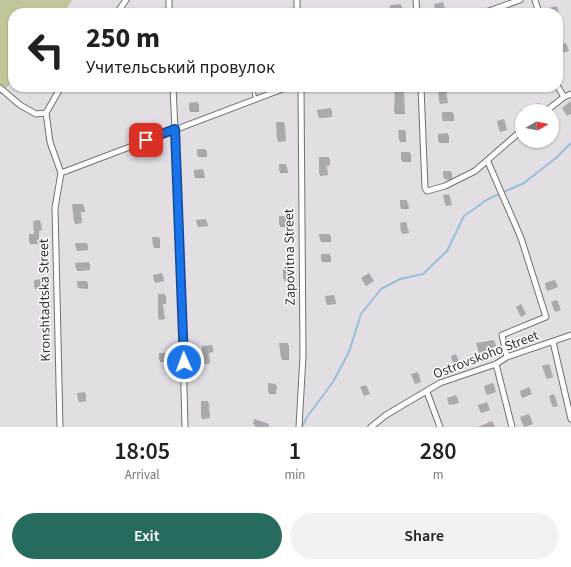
<!DOCTYPE html>
<html lang="en">
<head>
<meta charset="utf-8">
<style>
  :root { --surface:#fff; --page:#f2f2f2; --text:#202124; --muted:#757577; --accent:#276b5e }
  body { margin:0; font-family:"Source Sans 3",sans-serif; background:var(--page); color:var(--text); height:100vh; display:flex; flex-direction:column; font-size:15px; white-space:nowrap }
  * { box-sizing:border-box; margin:0 }
  p { font-size:13px; color:var(--muted) }
  .icon { flex:none; width:22px; height:22px; fill:none; stroke:currentColor; stroke-width:2; stroke-linecap:round; stroke-linejoin:round }
  .map { position:relative; height:427px; overflow:hidden }
  .details { display:flex; flex-direction:column; background:var(--surface); flex:1 }
  .details>* { flex:none }
  .guide { position:absolute; left:8px; top:8px; width:555px; height:84px; border-radius:16px; box-shadow:0 1px 3px #0004; background:#fff; color:var(--text); overflow:hidden }
  .needle { width:26px; rotate:80deg }
  .fabs { position:absolute; left:515px; top:104px; display:grid; gap:8px }
  .fabs a { display:grid; place-items:center; width:44px; height:44px; border-radius:50%; background:var(--surface); box-shadow:0 1px 3px #0004; font-size:20px }
  .pin { position:absolute; display:grid; place-items:center; width:34px; height:34px; color:#fff; margin:-17px; border-radius:8px; box-shadow:0 2px 6px #0006 }
  .me { position:absolute; width:44px; margin:-22px; rotate:358deg; stroke-linejoin:round; filter:drop-shadow(0 0 3px #0008) }
  .turn { display:flex; align-items:center; gap:14px; height:84px; padding:0 12px; font-size:18px }
  .turn .icon { width:52px; height:52px; stroke-width:2.5 }
  .turn b { display:block; font-size:28px; line-height:34px }
  .eta { display:flex; justify-content:space-evenly; align-items:center; height:68px; text-align:center }
  .eta b { font-size:24px; font-weight:600; line-height:28px }
  .cta { display:flex; gap:8px; margin-top:auto; padding:8px 12px }
  .cta a { flex:1; height:46px; border-radius:24px; background:var(--accent); color:#fff; font-size:16px; font-weight:600; line-height:46px; text-align:center }
  .cta a+a { background:var(--page); color:var(--text) }
  .map>svg:first-child { display:block }
  .green { fill:#c2c499 }
  .lines { fill:none; stroke-linecap:round; stroke-linejoin:round }
  .stream { stroke:#96bfda; stroke-width:2 }
  .building { fill:#a9a8ad; filter:url(#shadow) }
  .service-casing { stroke:#726f73; stroke-width:4.5 }
  .minor-casing { stroke:#726f73; stroke-width:7 }
  .service { stroke:#fff; stroke-width:2.5 }
  .minor { stroke:#fff; stroke-width:5 }
  .route-casing { stroke:#114b97; stroke-width:10 }
  .route { stroke:#1a73e8; stroke-width:7 }
  .labels { text-anchor:middle; dominant-baseline:central; stroke-width:3; stroke-linejoin:round; paint-order:stroke }
  .street-label { font-size:14px; fill:#343234; stroke:#fff }
</style>
</head>
<body>
<div class="map">
<svg width="571" height="427" viewBox="0 0 571 427">
  <defs>
    <filter id="shadow"><feDropShadow dx="1" dy="2" stdDeviation="0" flood-color="#0004"/></filter>
  </defs>
  <rect width="100%" height="100%" fill="#e2dee3"/>
  <path class="green" d="M 0,0 L 72,0 L 64,13 L 13,13 L 13,80 L 0,95 Z"/>
  <g class="lines">
    <path class="stream" d="M 302,427 L 307,417 L 333,382 L 349,352 L 361,314 L 381,289 L 400,279 L 423,274 L 447,251 L 464,216 L 488,199 L 524,183 L 556,158 L 571,143"/>
  </g>
  <path class="building" d="M 443,2 L 444,8 L 435,10 L 434,4 Z
    M 401,4 L 401,11 L 390,12 L 390,5 Z
    M 557,6 L 558,13 L 549,13 L 548,8 Z
    M 566,43 L 568,49 L 559,51 L 558,45 Z
    M 438,87 L 445,87 L 447,101 L 439,102 Z
    M 395,89 L 403,89 L 404,112 L 394,112 Z
    M 571,101 L 571,111 L 566,114 L 562,108 Z
    M 198,102 L 198,110 L 189,110 L 189,103 Z
    M 539,103 L 541,109 L 535,111 L 519,111 Z
    M 331,108 L 331,115 L 318,116 L 317,110 Z
    M 442,112 L 453,112 L 453,119 L 442,119 Z
    M 504,119 L 506,128 L 499,130 L 497,121 Z
    M 276,122 L 284,122 L 285,139 L 277,140 Z
    M 398,130 L 405,130 L 405,140 L 399,140 Z
    M 448,133 L 448,141 L 438,141 L 438,134 Z
    M 197,149 L 206,149 L 206,155 L 197,155 Z
    M 401,152 L 410,152 L 410,160 L 401,160 Z
    M 319,157 L 329,157 L 329,163 L 326,164 L 327,173 L 319,174 Z
    M 279,164 L 286,164 L 287,171 L 279,171 Z
    M 203,169 L 204,176 L 194,176 L 194,170 Z
    M 443,171 L 451,171 L 451,178 L 443,177 Z
    M 449,194 L 451,203 L 445,204 L 443,195 Z
    M 400,200 L 407,200 L 408,207 L 400,207 Z
    M 72,204 L 83,204 L 84,210 L 80,210 L 81,221 L 74,222 Z
    M 279,216 L 285,216 L 285,225 L 279,225 Z
    M 206,219 L 207,224 L 197,225 L 196,220 Z
    M 40,220 L 41,228 L 38,229 L 38,242 L 29,242 L 29,234 L 34,234 L 33,221 Z
    M 406,222 L 408,231 L 401,232 L 400,223 Z
    M 319,234 L 330,234 L 330,240 L 320,240 Z
    M 152,237 L 159,237 L 159,246 L 153,246 Z
    M 75,243 L 87,243 L 87,248 L 76,249 Z
    M 321,254 L 330,254 L 330,260 L 321,260 Z
    M 89,262 L 89,268 L 76,269 L 75,263 Z
    M 283,268 L 288,268 L 288,279 L 283,279 Z
    M 162,273 L 163,279 L 154,281 L 153,275 Z
    M 369,273 L 373,279 L 365,284 L 361,278 Z
    M 42,279 L 42,287 L 34,287 L 34,280 Z
    M 555,280 L 557,285 L 546,289 L 545,283 Z
    M 77,281 L 87,281 L 87,287 L 77,286 Z
    M 158,294 L 165,294 L 165,302 L 162,302 L 164,317 L 158,318 Z
    M 334,295 L 335,302 L 326,303 L 325,296 Z
    M 557,300 L 560,308 L 554,310 L 551,302 Z
    M 521,304 L 525,312 L 520,315 L 516,307 Z
    M 494,340 L 495,344 L 485,348 L 486,351 L 479,353 L 476,343 Z
    M 279,343 L 288,343 L 288,358 L 281,358 Z
    M 212,345 L 212,350 L 208,351 L 209,361 L 202,362 L 202,346 Z
    M 159,353 L 167,353 L 167,360 L 159,360 Z
    M 456,354 L 459,364 L 454,366 L 451,356 Z
    M 549,364 L 552,375 L 546,377 L 542,366 Z
    M 418,372 L 420,380 L 414,382 L 411,374 Z
    M 268,383 L 276,384 L 275,392 L 268,392 Z
    M 493,383 L 495,390 L 486,393 L 484,386 Z
    M 366,385 L 369,392 L 363,394 L 360,387 Z
    M 529,387 L 531,392 L 521,396 L 520,391 Z
    M 85,392 L 85,399 L 78,400 L 77,393 Z
    M 554,394 L 557,404 L 552,405 L 549,396 Z
    M 456,395 L 458,401 L 448,403 L 447,398 Z
    M 201,401 L 208,401 L 209,416 L 201,417 Z
    M 487,402 L 489,408 L 480,411 L 478,405 Z
    M 529,414 L 532,422 L 523,425 L 520,417 Z
    M 254,419 L 269,424 L 268,427 L 253,424 Z
    M 492,421 L 495,427 L 478,427 Z"/>
  <g class="lines">
    <g class="service-casing">
      <path id="service" d="M 253,87 L 255,99"/>
    </g>
    <g class="minor-casing">
      <path id="minor" d="M 169,0 L 169,13
        M 297,0 L 297,13
        M 416,0 L 417,13
        M 535,0 L 539,13
        M 117,13 L 126,0
        M 483,13 L 520,0
        M 173,87 L 180,237 L 185,427
        M 421,87 L 425,188 L 427,191 L 445,186 L 475,171 L 522,130
        M 0,88 L 20,105 L 36,114 L 46,113
        M 564,97 L 571,94
        M 546,111 L 564,97 L 558,87
        M 488,162 L 521,238 L 546,317 L 502,335 L 507,357
        M 61,173 L 288,87
        M 61,173 L 50,142 L 46,113 L 61,87
        M 553,342 L 571,419
        M 496,364 L 512,427
        M 427,392 L 440,427
        M 60,427 L 55,208 L 61,173
        M 299,427 L 303,356 L 301,87
        M 371,427 L 386,415 L 440,383 L 496,364 L 507,357 L 571,335"/>
    </g>
    <use href="#service" class="service"/>
    <use href="#minor" class="minor"/>
  </g>
  <g class="lines">
    <g class="route-casing">
      <path id="route" d="M 146,140 L 175,129 L 184,362"/>
    </g>
    <use href="#route" class="route"/>
  </g>
  <g class="labels">
    <g class="street-label">
      <text transform="translate(290 257) rotate(-91)">Zapovitna Street</text>
      <text transform="translate(45 300) rotate(-91)">Kronshtadtska Street</text>
      <text transform="translate(486 355) rotate(-21)">Ostrovskoho Street</text>
    </g>
  </g>
</svg>
<div class="fabs">
<a><svg class="needle" viewBox="-14 -14 28 28"><path d="M0-13l5 13h-10z" fill="#e53935"/><path d="M0 13l5-13h-10z" fill="#757577"/></svg></a>
</div>
<div class="pin" style="left:146px;top:140px;background:#d93025"><svg class="icon" aria-label="arrive" viewBox="0 0 24 24"><path d="M6 21V4h12l-3 4 3 4H6"/></svg></div>
<svg class="me" style="left:184px;top:362px" viewBox="-20 -20 40 40"><circle r="17" fill="#1a73e8" stroke="#fff" stroke-width="3"/><path d="M0-11L8 9 0 5-8 9z" fill="#fff"/></svg>
<div class="guide">
<div class="turn"><svg class="icon" aria-label="left" viewBox="0 0 24 24"><path d="M17 20v-9H6M10 6l-5 5 5 5"/></svg><div><b>250 m</b>Учительський провулок</div></div>
</div>
</div>
<section class="details">
<div class="eta">
<div><b>18:05</b><p>Arrival</p></div>
<div><b>1</b><p>min</p></div>
<div><b>280</b><p>m</p></div>
</div>
<div class="cta"><a>Exit</a><a>Share</a></div>
</section>
</body>
</html>
